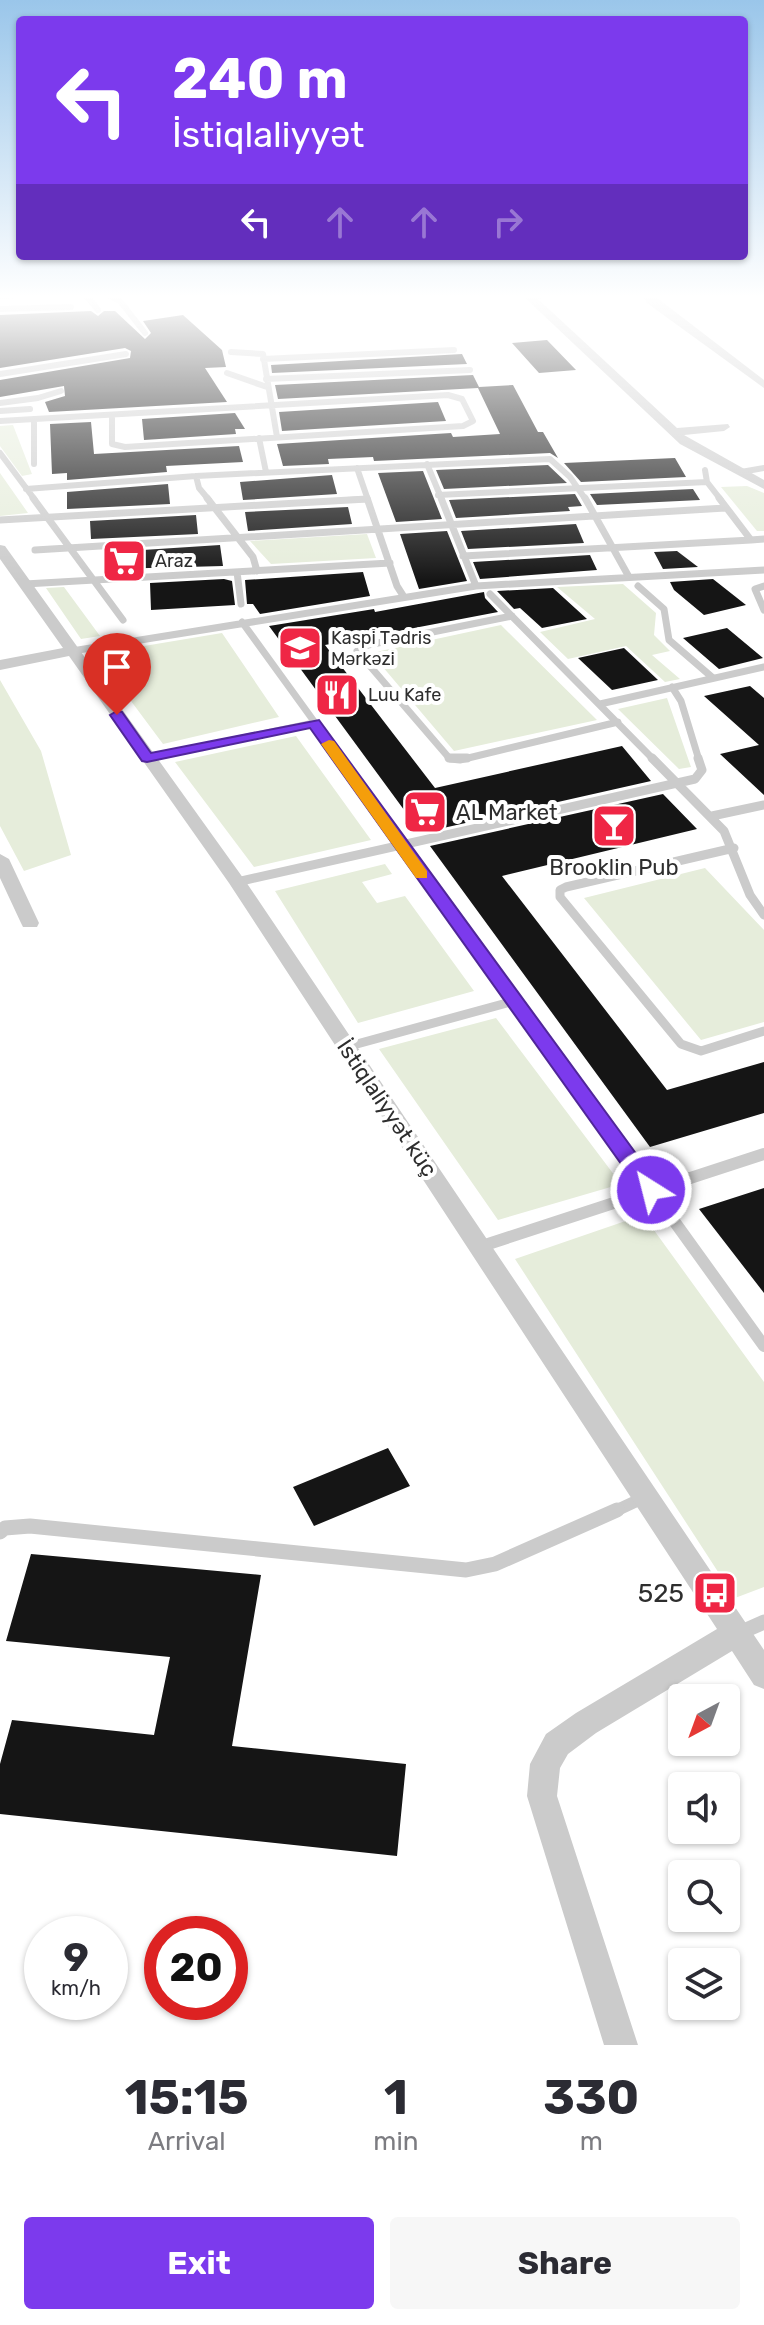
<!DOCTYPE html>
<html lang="en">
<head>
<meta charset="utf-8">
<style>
  :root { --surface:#fff; --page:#f7f7f7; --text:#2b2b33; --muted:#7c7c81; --accent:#7c3aed }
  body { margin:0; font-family:Rubik,sans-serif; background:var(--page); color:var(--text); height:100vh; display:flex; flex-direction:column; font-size:30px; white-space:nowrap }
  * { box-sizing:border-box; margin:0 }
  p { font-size:26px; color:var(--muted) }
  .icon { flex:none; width:44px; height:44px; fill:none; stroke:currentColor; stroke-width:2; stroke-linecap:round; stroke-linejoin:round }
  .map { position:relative; height:2045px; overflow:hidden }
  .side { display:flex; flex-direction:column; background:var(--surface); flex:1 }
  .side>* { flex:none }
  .guide { position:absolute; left:16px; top:16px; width:732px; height:244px; border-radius:8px; box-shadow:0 2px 6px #0004; background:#7c3aed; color:#fff; overflow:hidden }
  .needle { width:52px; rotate:221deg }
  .fabs { position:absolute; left:668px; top:1684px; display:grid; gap:16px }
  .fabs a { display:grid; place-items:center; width:72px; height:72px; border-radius:8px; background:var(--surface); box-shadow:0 2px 6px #0004; font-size:40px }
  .speed { position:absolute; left:24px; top:1916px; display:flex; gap:16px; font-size:40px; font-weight:700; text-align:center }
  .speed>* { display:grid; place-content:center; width:104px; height:104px; border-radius:50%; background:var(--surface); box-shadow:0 2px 6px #0004; line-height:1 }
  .speed small { font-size:20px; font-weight:400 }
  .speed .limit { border:12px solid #d22; background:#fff; color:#111 }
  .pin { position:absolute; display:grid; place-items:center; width:68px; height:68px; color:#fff; margin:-82px -34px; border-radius:50% 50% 50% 0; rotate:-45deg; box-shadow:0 0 8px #0007 }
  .pin .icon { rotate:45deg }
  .me { position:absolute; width:88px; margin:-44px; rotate:324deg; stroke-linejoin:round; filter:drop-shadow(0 0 6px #0008) }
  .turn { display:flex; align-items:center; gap:28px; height:168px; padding:0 24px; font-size:36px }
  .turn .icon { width:104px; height:104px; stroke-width:2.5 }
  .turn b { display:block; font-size:56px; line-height:68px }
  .lanes { display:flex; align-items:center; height:76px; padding:0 24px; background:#0003; justify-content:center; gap:40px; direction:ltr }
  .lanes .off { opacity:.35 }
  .eta { display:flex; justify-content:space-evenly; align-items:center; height:136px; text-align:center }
  .eta b { font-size:48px; font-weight:700; line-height:56px }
  .button { display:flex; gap:16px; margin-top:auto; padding:16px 24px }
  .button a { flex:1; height:92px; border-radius:8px; background:var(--accent); color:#fff; font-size:32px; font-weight:700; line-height:92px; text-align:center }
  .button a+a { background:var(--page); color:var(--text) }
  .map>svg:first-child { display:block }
  .green { fill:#e6eddb }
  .building { fill:#151515 }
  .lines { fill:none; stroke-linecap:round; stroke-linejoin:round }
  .service-far4 { stroke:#cbcbcb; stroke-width:6 }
  .service-far3 { stroke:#cbcbcb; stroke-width:7 }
  .service-far2 { stroke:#cbcbcb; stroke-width:9 }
  .service-far1 { stroke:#cbcbcb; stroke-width:12 }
  .service { stroke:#cbcbcb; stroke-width:15 }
  .minor { fill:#cbcbcb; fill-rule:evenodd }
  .route { fill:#7c3aed; stroke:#51269a; stroke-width:2 }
  .slow { fill:#f59e0b }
  .labels { text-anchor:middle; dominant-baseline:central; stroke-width:8; stroke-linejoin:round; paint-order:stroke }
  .far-poi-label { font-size:18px; fill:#2e2e2e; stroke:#fff; text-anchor:start }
  .poi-label { font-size:22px; fill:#2e2e2e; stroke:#fff; text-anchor:start }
  .street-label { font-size:22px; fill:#2e2e2e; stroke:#fff }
  .near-poi-label { font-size:26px; fill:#2e2e2e; stroke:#fff; text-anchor:end }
</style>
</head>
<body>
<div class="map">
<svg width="764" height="2045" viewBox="0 0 764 2045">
  <rect width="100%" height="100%" fill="#fff"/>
  <path class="green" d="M 13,425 L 32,474 L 22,476 L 0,446 L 0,426 Z
    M 0,473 L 28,513 L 0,516 Z
    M 747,486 L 764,493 L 764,531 L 757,531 L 721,487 Z
    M 367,534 L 376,558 L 271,564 L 250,541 Z
    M 623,584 L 656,613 L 654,635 L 670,651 L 652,655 L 680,679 L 665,682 L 626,646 L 568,659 L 540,632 L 595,619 L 557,587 Z
    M 64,587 L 100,636 L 81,639 L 46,588 Z
    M 501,625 L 597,720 L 454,751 L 371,653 Z
    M 222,633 L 279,717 L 163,744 L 96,654 Z
    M 0,680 L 41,751 L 71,855 L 24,871 L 0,826 Z
    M 667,698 L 691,767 L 679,769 L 618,709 Z
    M 296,736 L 371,840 L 254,867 L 175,762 Z
    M 385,864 L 392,874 L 362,882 L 377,903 L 405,896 L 474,991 L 358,1023 L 275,891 Z
    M 705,868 L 764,930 L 764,1022 L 701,1040 L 584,898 Z
    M 496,1018 L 621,1184 L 498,1220 L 379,1049 Z
    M 643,1215 L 764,1382 L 764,1587 L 735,1598 L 515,1259 Z"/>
  <path class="building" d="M 91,311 L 98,316 L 104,311 L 115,311 L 145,339 L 151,333 L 143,321 L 183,315 L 222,350 L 226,367 L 205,368 L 227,402 L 49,412 L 45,402 L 65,396 L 64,386 L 0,397 L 0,380 L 130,358 L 131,351 L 125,348 L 0,368 L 0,315 Z
    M 547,340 L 576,370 L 539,373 L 512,343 Z
    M 462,354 L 467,364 L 272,373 L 271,365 Z
    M 473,375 L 479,387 L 513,385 L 538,432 L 543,432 L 558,458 L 550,453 L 374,461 L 373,457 L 328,459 L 329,464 L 283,466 L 277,444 L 451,433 L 453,437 L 500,434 L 478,388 L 278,399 L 275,385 Z
    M 438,402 L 446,421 L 282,431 L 279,412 Z
    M 235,413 L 245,429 L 235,429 L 236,434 L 144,440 L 142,419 Z
    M 91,422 L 94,454 L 239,446 L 243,462 L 166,466 L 167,472 L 67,480 L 67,473 L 52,474 L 50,424 Z
    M 675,458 L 686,477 L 581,482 L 564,463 Z
    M 548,465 L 567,483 L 444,489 L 436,470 Z
    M 423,471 L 442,519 L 396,522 L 378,473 Z
    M 332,475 L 337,494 L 243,500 L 240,482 Z
    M 168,484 L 170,504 L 67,509 L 67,492 Z
    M 693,489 L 700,500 L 597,505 L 590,494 Z
    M 575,494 L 582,506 L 568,507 L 570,511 L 456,518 L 449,500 Z
    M 348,507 L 352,524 L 248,531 L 245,512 Z
    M 196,515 L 198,534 L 91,539 L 90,521 Z
    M 576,524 L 584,543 L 468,549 L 461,531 Z
    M 447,531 L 467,581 L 419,589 L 400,534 Z
    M 220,545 L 223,566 L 112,569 L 112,552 Z
    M 677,551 L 698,567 L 663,569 L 654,552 Z
    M 590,555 L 597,570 L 480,579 L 473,562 Z
    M 363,572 L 370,596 L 260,614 L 253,604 L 247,604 L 245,580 Z
    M 224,579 L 232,581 L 235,605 L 151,610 L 150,583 Z
    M 713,579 L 746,605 L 704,615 L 674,590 L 670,582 Z
    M 553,588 L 587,619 L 542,628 L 520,608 L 514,609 L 497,591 Z
    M 484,592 L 485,598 L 498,612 L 325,645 L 435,788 L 622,746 L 651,781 L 421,833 L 269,626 L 374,609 L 375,612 Z
    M 727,628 L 763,658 L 719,669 L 683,638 Z
    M 624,648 L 658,680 L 612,690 L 578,658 Z
    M 750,686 L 764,698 L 764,795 L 720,754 L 759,745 L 704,696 Z
    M 663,794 L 697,829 L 502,876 L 667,1090 L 764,1062 L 764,1113 L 650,1147 L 430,846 Z
    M 764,1188 L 764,1293 L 699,1209 Z
    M 388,1448 L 410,1486 L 314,1526 L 293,1487 Z
    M 31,1554 L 261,1575 L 232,1746 L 406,1764 L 397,1856 L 0,1814 L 0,1764 L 12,1720 L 154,1735 L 170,1657 L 6,1641 Z"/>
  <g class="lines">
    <path class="service-far4" d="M 85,294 L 98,310
      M 106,294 L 120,301 L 145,333
      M 0,296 L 30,294
      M 0,309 L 71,307
      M 231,352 L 263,354 L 277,437
      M 263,359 L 454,350
      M 227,373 L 267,387
      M 0,374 L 126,354
      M 266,379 L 470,370
      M 0,403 L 38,398 L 61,391
      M 0,411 L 30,409
      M 34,419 L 34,464
      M 0,421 L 448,395 L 462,399 L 473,421 L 463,426 L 125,447 L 112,444 L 112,415
      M 259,438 L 266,472
      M 0,453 L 35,500
      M 427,464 L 442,500
      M 357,468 L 368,500
      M 705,470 L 707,482 L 721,500
      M 741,472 L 764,468
      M 196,476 L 199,488 L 209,500
      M 26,489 L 196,476 L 550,459 L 570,477 L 586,500
      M 438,495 L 707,482
      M 347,500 L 367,499"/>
    <path class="service-far3" d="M 33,498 L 123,620
      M 207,498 L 253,557 L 257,571
      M 367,498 L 397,586 L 404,597
      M 441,498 L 476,586
      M 585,498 L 629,577
      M 719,498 L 751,540 L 764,539
      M 0,520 L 367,499
      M 35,550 L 725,508
      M 463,556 L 751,540
      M 237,572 L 241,604
      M 25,584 L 390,563
      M 638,586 L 664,609 L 669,640 L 713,678
      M 764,586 L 755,589 L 764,610
      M 490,594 L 654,760
      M 512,616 L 368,645 L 357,651 L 450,759 L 460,760 L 618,722
      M 242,622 L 342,760
      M 72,651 L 476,586 L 764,570
      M 672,687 L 681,701 L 699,760
      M 600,704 L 764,667
      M 147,758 L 314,723"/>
    <path class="service-far2" d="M 340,758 L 580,1091
      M 449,758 L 467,758
      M 652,758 L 724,831 L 750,895 L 764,915
      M 712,816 L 764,805
      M 734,848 L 566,887 L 560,890 L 560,897 L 681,1044 L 701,1051 L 764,1031
      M 237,882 L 695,779 L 702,770 L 698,758
      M 346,1047 L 514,1001"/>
    <path class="service-far1" d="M 579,1089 L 764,1346
      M 479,1247 L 764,1154
      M 613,1512 L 643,1498"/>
    <path class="service" d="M 0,1532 L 5,1528 L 30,1526 L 466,1570 L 495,1564 L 617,1510
      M 737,1634 L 764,1622"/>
    <path class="minor" d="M 521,294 L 573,294 L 538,299 L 677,428 L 728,424 L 730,427 L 724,431 L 684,435 L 764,480 L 764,489 L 680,444 Z
      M 642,294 L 652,294 L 764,380 L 764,388 L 647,303 Z
      M 0,545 L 5,546 L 246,882 L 764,1650 L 764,1689 L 754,1685 L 732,1651 L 596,1733 L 568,1754 L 560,1768 L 557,1796 L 638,2045 L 604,2045 L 527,1796 L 530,1764 L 546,1734 L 576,1713 L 717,1629 L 229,883 L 69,656 L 0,670 L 0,660 L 63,648 L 0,559 Z
      M 0,854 L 9,859 L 39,923 L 37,927 L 23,927 L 21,923 L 0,878 Z"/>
  </g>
  <linearGradient id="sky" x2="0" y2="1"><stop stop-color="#9ac6ea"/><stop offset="0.51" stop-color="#fff"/><stop offset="1" stop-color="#fff" stop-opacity="0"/></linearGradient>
  <rect width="764" height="581" fill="url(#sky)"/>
  <path class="route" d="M 117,711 L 122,712 L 151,753 L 319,720 L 659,1185 L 662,1190 L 659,1196 L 644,1196 L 310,728 L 147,762 L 142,761 L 110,715 Z"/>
  <path class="slow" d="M 329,740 L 334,741 L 427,871 L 427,878 L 416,878 L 321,744 Z"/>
  <defs>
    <g id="supermarket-square" transform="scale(2.3)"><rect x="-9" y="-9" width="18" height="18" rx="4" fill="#ef2645" stroke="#fff"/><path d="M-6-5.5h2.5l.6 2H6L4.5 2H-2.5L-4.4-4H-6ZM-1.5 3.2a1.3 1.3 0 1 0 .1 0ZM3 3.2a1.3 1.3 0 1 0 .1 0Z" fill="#fff"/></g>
    <g id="university-square" transform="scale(2.3)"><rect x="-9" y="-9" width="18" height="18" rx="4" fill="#ef2645" stroke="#fff"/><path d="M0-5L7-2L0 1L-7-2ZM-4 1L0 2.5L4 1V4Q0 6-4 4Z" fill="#fff"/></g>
    <g id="restaurant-square" transform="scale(2.3)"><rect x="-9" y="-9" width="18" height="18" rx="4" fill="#ef2645" stroke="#fff"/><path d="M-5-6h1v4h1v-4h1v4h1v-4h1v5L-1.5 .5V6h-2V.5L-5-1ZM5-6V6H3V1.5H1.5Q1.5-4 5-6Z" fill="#fff"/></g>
    <g id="bar-square" transform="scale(2.3)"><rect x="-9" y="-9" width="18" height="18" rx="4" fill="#ef2645" stroke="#fff"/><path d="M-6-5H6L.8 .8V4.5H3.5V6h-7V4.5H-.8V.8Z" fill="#fff"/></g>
    <g id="bus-square" transform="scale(2.3)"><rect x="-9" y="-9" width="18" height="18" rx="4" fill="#ef2645" stroke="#fff"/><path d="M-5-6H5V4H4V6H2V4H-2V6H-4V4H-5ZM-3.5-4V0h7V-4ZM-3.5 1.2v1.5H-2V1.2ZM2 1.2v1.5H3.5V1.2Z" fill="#fff"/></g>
  </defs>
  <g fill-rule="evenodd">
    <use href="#supermarket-square" x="124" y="561"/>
    <use href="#university-square" x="300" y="648"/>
    <use href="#restaurant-square" x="337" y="695"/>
    <use href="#supermarket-square" x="425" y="812"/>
    <use href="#bar-square" x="614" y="826"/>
    <use href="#bus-square" x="715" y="1593"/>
  </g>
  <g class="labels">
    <g class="far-poi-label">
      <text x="155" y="561">Araz</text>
      <text x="331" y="638">Kaspi Tədris<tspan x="331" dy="21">Mərkəzi</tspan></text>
      <text x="368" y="695">Luu Kafe</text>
    </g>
    <g class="poi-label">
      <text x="456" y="812">AL Market</text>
      <text x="614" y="867" text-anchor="middle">Brooklin Pub</text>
    </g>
    <g class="street-label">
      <text transform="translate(387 1108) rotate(56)">İstiqlaliyyət küç</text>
    </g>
    <g class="near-poi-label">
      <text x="684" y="1593">525</text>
    </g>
  </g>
</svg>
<div class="fabs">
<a><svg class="needle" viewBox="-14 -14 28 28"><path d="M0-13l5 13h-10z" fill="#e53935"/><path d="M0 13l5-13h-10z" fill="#7c7c81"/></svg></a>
<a><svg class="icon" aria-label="sound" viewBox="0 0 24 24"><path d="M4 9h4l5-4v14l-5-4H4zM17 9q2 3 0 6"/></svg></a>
<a><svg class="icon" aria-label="search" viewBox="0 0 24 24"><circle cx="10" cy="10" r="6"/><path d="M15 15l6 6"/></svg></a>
<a><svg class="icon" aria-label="layers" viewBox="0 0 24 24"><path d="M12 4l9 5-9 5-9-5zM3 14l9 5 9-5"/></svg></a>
</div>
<div class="speed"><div>9<small>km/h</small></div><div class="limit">20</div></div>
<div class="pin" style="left:117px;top:715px;background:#d93025"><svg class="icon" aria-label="arrive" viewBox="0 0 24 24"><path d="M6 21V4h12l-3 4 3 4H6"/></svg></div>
<svg class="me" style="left:651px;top:1190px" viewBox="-20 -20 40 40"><circle r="17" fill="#7c3aed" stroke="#fff" stroke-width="3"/><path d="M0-11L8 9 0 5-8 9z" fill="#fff"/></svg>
<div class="guide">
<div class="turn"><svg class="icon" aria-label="left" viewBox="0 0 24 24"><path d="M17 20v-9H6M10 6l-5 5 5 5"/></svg><div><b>240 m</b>İstiqlaliyyət</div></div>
<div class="lanes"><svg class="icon" aria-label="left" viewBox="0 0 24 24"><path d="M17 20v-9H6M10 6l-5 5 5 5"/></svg><svg class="icon off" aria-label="ahead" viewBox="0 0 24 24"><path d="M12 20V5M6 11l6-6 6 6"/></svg><svg class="icon off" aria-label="ahead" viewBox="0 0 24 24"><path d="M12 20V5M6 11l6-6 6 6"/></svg><svg class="icon off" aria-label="right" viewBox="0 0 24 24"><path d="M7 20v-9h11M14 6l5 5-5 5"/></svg></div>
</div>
</div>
<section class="side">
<div class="eta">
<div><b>15:15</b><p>Arrival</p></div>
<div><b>1</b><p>min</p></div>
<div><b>330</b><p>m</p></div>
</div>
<div class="button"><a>Exit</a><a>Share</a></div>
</section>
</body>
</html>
